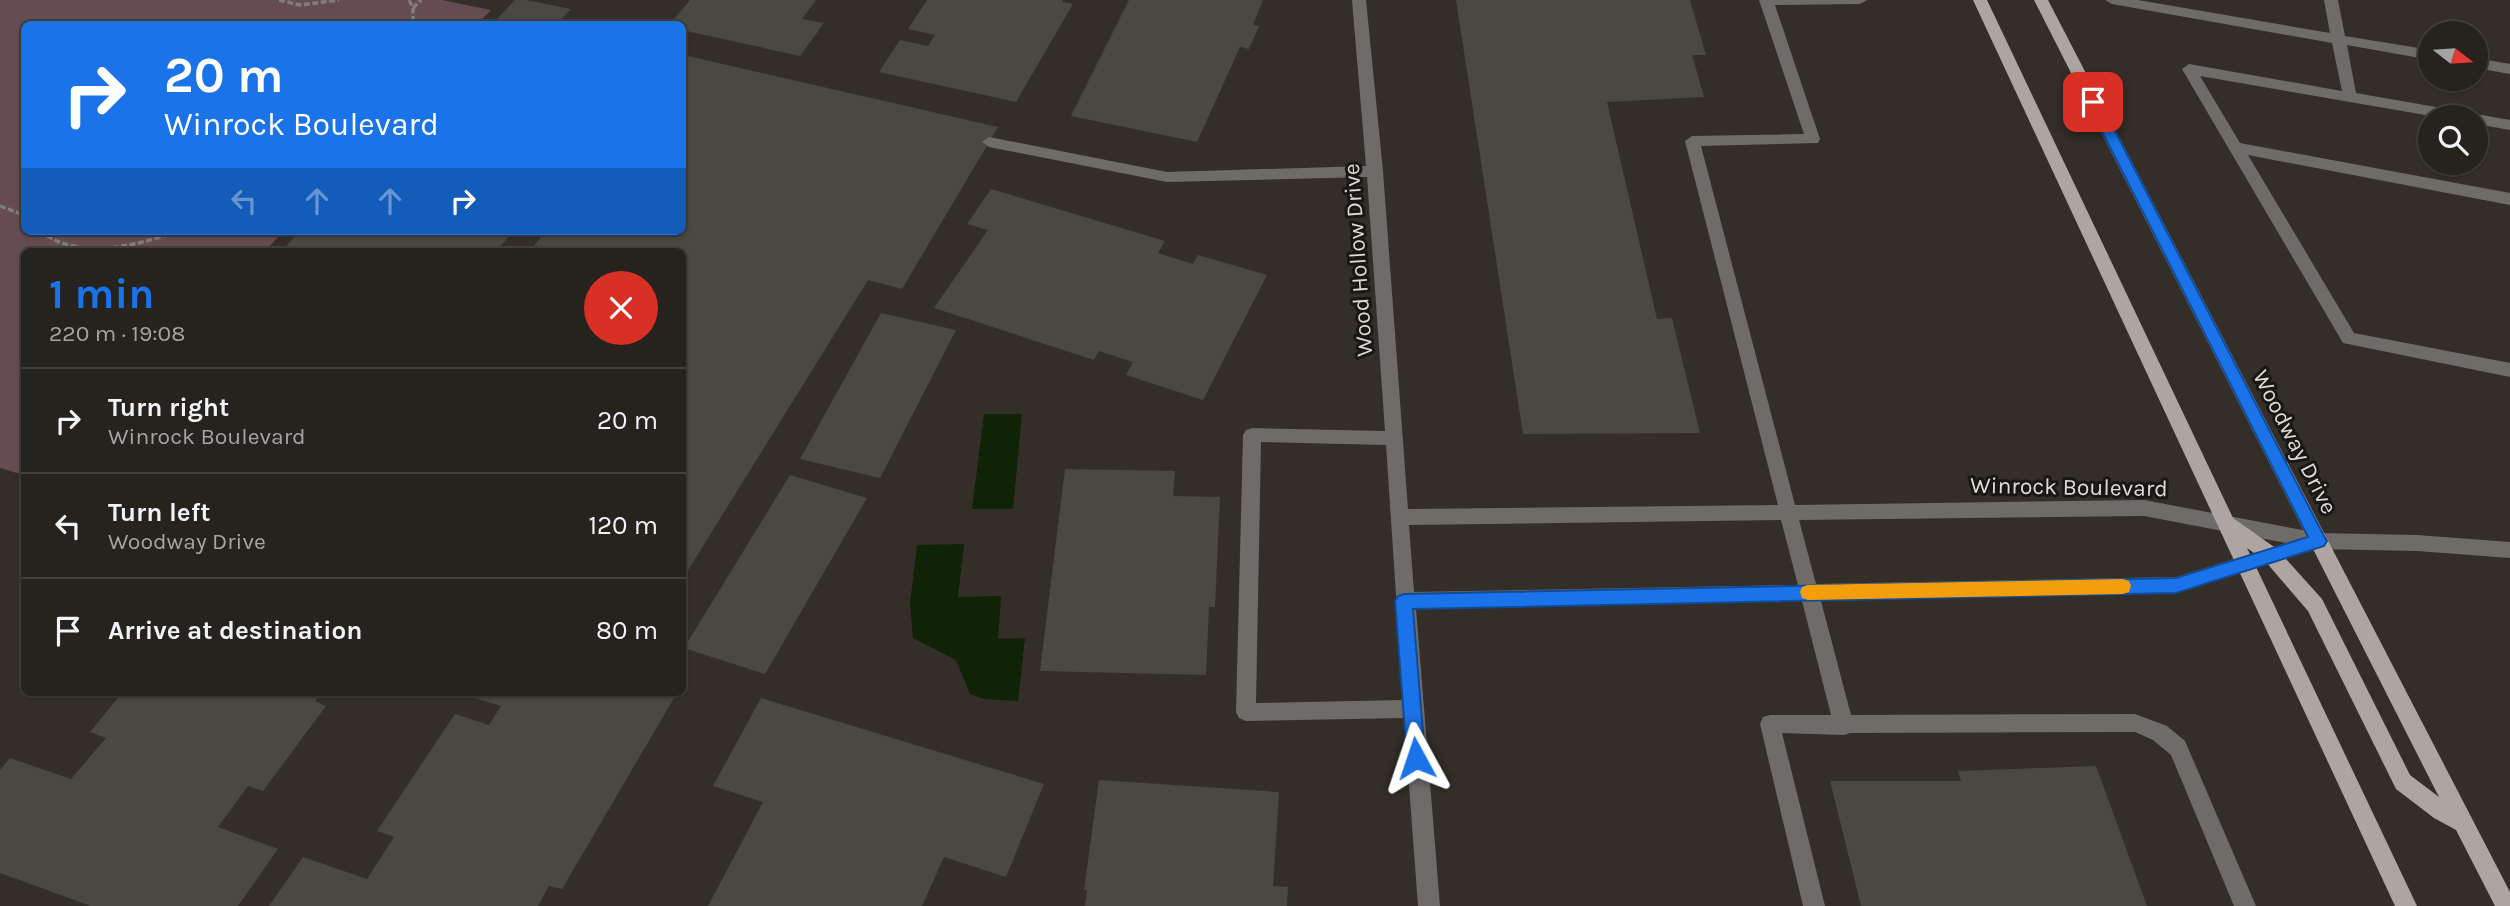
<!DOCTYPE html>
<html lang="en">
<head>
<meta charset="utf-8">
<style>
  :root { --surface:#26221e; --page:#322f2b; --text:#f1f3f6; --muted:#a4a4a4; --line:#423f3c; --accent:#1a73e8 }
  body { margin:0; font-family:Karla,sans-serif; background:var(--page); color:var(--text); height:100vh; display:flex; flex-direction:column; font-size:26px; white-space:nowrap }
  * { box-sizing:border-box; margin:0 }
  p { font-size:23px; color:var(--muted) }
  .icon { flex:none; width:38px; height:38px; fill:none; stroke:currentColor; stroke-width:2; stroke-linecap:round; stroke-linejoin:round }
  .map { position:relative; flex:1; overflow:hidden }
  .sheet { position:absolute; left:21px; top:248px; width:665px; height:448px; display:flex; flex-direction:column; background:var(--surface); border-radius:10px; box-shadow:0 2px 5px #0004,0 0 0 2px var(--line) }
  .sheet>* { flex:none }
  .banner { position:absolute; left:21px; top:21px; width:665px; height:214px; border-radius:10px; box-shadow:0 2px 5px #0004,0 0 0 2px var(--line); background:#1a73e8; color:#fff; overflow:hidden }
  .needle { width:46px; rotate:107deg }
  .fabs { position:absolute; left:2418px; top:21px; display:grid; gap:14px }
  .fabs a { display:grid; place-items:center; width:70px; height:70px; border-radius:50%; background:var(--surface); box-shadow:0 2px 5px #0004,0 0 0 2px var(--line); font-size:35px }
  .pin { position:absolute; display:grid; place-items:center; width:60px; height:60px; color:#fff; margin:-30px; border-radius:14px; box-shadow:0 4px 10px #0006 }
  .me { position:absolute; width:77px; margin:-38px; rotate:355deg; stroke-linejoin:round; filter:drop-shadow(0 0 5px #0008) }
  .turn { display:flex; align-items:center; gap:24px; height:147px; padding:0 28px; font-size:32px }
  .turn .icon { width:91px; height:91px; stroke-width:2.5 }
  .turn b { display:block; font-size:49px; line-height:60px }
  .lanes { display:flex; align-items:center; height:66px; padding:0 28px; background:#0003; justify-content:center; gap:35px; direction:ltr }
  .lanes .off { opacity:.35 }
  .round { display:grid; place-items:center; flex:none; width:74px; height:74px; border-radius:37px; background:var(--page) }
  .overview { display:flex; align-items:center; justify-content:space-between; height:119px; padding:0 28px }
  h1 { font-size:42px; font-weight:700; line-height:52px; color:var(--accent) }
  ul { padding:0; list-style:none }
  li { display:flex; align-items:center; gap:21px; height:105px; padding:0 28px; border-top:2px solid var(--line) }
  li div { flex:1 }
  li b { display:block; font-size:26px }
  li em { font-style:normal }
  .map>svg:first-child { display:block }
  .green { fill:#644c52 }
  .water { fill:#102307 }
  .building { fill:#494941 }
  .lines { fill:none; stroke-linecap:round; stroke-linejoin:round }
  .path { stroke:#817d77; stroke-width:3.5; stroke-dasharray:6 2.5; stroke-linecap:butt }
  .minor { fill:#6f6b69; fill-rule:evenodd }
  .major { fill:#aea5a3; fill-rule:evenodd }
  .route { fill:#1a73e8; stroke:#114b97; stroke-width:2 }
  .slow { fill:#f59e0b }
  .labels { text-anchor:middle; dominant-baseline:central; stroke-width:6; stroke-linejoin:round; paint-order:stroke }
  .street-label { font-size:23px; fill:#dedbd7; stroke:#191714 }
</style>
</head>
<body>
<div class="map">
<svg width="2510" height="906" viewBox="0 0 2510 906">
  <rect width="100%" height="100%" fill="#332e28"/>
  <path class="green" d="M 0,0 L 442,0 L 491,10 L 477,24 L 24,24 L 24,231 L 284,231 L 264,252 L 24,252 L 24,475 L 0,468 Z"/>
  <path class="water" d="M 984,414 L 1022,414 L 1013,509 L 972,509 Z
    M 964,544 L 958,597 L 1001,596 L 998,639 L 1025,638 L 1018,701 L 984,699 L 970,694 L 956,660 L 913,638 L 910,604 L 917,545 Z"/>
  <path class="building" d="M 515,0 L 526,0 L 571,9 L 557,24 L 492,24 Z
    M 690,0 L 816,0 L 802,19 L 824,23 L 800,56 L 682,30 L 682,24 L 670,24 Z
    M 927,0 L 1063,0 L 1062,2 L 1073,4 L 1016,102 L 879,72 L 900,40 L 928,46 L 935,35 L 908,29 Z
    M 1129,0 L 1263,0 L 1253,25 L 1259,26 L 1249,49 L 1240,47 L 1197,142 L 1071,116 Z
    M 1456,0 L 1690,0 L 1706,55 L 1692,55 L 1704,97 L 1607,102 L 1657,319 L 1672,318 L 1700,433 L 1523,434 Z
    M 688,56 L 998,127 L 902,289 L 868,280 L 682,580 L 682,252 L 529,252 L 546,231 L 682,231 L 682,62 Z
    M 991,189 L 1165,241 L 1158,253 L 1193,264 L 1198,255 L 1267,275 L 1203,400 L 1126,375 L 1133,362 L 1099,351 L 1094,360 L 934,308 L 988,230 L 967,224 Z
    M 300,231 L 513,231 L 496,252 L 281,252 Z
    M 881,313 L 956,330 L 880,478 L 800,459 Z
    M 1065,469 L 1175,471 L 1173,496 L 1220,497 L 1215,607 L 1209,607 L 1206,675 L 1040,671 Z
    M 790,475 L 867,498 L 765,674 L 684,648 Z
    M 122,693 L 321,693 L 315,701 L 326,706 L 263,791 L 248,786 L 218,827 L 278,849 L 238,906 L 91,906 L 0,873 L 0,770 L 10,758 L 71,779 L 106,738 L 90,732 Z
    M 469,693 L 677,693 L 562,889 L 549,886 L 538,906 L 269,906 L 303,857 L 367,879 L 394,837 L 377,831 L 455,714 L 489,725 L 501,706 L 468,696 Z
    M 761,698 L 1044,784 L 1006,877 L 944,857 L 922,906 L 708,906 L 763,802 L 713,786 Z
    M 2096,766 L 2147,906 L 1861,906 L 1830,781 L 1961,781 L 1958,771 Z
    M 1099,780 L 1279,792 L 1273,886 L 1288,887 L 1287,906 L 1085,906 L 1087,890 L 1084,890 Z"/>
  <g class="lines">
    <path class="path" d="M 279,0 L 300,5 L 339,0
      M 409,0 L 413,8 L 413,24
      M 413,8 L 421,0
      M 0,206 L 24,215
      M 40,231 C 81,262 135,245 180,231"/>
    <path class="minor" d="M 1352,0 L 1366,0 L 1383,171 L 1408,509 L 1778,505 L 1685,141 L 1692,136 L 1804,134 L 1759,0 L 1867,0 L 1860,4 L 1775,5 L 1820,139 L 1818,143 L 1701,146 L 1795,505 L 2144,500 L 2318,533 L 2417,535 L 2510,542 L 2510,558 L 2417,551 L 2317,549 L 2176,593 L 1821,601 L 1851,715 L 2135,714 L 2167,726 L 2185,741 L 2256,906 L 2234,906 L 2171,755 L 2153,740 L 2135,732 L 1850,733 L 1844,735 L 1782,733 L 1825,906 L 1803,906 L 1760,724 L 1763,717 L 1770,715 L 1831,715 L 1802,601 L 1416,609 L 1440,906 L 1418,906 L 1404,718 L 1246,721 L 1239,718 L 1236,712 L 1243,435 L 1246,430 L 1252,428 L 1385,431 L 1367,177 L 1167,182 L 989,147 L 982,142 L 989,137 L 1167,172 L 1366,166 ZM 1261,442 L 1386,445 L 1403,700 L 1256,703 ZM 2144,516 L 2286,543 L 2176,577 L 1816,584 L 1799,520 ZM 1781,520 L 1798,585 L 1414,592 L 1409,525 Z
      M 2105,0 L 2138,0 L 2330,33 L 2324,0 L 2338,0 L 2345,36 L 2431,50 L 2431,60 L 2347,45 L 2356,93 L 2510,120 L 2510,130 L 2476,124 L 2476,117 L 2437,117 L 2200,76 L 2240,143 L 2510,193 L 2510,205 L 2248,155 L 2354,333 L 2510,363 L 2510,377 L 2343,343 L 2182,69 L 2189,64 L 2342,91 L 2332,43 L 2112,4 Z
      M 2476,58 L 2510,64 L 2510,74 L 2476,68 Z"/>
    <path class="major" d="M 1973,0 L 1987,0 L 2233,518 L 2277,549 L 2322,599 L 2410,775 L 2439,797 L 2034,0 L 2048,0 L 2510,892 L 2510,906 L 2495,906 L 2456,830 L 2434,818 L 2396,789 L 2308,611 L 2265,561 L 2247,548 L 2417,906 L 2395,906 Z"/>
  </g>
  <path class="route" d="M 2093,97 L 2100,102 L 2324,536 L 2327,541 L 2324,546 L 2176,593 L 1413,609 L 1425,758 L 1423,764 L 1416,767 L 1410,764 L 1407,758 L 1395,601 L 1398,596 L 1404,594 L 2176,578 L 2308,537 L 2087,102 Z"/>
  <path class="slow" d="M 2123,579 L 2129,581 L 2131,586 L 2129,592 L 2123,594 L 1808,600 L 1802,598 L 1800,592 L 1802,587 L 1808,585 Z"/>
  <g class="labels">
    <g class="street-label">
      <text transform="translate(1358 260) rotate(-94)">Wood Hollow Drive</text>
      <text transform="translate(2295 442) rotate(63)">Woodway Drive</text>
      <text transform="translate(2069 487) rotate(1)">Winrock Boulevard</text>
    </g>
  </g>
</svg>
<div class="fabs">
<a><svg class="needle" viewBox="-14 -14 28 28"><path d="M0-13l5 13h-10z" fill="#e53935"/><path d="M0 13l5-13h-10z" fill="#a4a4a4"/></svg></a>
<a><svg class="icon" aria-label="search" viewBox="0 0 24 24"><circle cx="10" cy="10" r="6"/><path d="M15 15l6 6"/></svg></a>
</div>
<div class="pin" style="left:2093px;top:102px;background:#d93025"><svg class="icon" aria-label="arrive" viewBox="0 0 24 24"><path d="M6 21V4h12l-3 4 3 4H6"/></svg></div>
<svg class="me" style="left:1416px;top:758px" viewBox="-20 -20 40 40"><path d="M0-17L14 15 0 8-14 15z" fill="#1a73e8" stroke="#fff" stroke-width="4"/></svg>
<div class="banner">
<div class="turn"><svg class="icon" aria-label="right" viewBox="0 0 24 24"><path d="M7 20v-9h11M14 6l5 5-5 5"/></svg><div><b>20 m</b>Winrock Boulevard</div></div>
<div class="lanes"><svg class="icon off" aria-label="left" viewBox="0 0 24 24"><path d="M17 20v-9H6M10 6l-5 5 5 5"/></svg><svg class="icon off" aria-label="ahead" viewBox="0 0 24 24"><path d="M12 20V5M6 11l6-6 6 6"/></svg><svg class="icon off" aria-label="ahead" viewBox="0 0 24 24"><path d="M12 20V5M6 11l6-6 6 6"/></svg><svg class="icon" aria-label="right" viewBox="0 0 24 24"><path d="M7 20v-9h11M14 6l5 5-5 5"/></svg></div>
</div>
<section class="sheet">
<div class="overview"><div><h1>1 min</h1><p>220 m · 19:08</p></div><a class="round" style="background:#d93025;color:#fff"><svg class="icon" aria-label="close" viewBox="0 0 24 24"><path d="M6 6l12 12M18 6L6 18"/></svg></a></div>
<ul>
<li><svg class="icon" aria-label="right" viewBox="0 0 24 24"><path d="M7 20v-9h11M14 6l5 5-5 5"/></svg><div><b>Turn right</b><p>Winrock Boulevard</p></div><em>20 m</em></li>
<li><svg class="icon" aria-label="left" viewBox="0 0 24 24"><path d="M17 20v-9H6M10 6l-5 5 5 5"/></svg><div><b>Turn left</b><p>Woodway Drive</p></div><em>120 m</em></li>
<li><svg class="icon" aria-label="arrive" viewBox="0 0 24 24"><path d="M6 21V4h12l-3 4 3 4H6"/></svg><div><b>Arrive at destination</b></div><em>80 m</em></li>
</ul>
</section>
</div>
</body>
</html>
